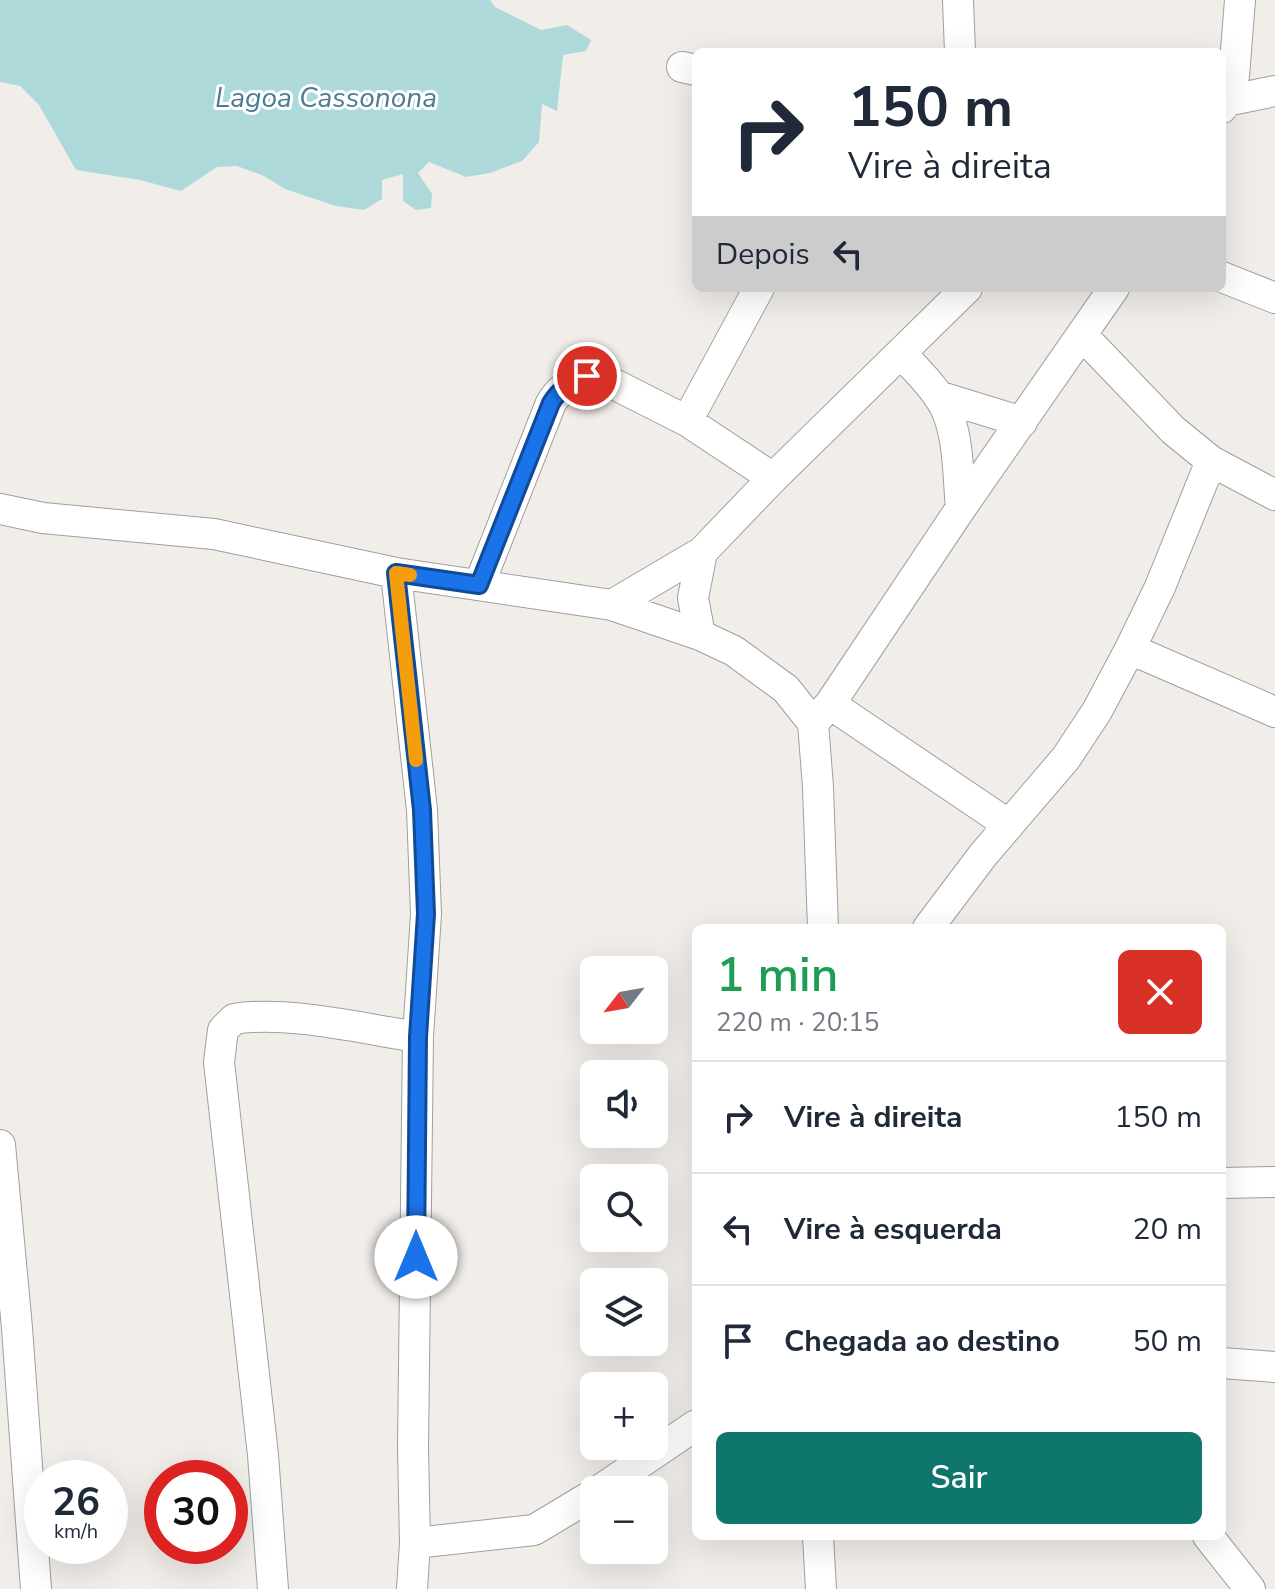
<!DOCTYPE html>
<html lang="pt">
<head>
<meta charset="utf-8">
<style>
  :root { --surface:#fff; --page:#f6f6f7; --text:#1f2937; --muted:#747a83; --line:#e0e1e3; --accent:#0f766e }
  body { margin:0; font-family:"Nunito Sans",sans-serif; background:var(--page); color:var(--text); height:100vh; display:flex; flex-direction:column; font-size:30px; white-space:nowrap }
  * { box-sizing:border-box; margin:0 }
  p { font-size:26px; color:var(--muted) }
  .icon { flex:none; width:44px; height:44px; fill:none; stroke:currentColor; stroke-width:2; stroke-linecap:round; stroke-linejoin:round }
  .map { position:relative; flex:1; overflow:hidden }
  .side { position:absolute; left:692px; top:924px; width:534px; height:616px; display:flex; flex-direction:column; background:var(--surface); border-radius:12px; box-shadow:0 8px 32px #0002 }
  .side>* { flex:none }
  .hud { position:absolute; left:692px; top:48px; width:534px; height:244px; border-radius:12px; box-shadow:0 8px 32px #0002; background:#fff; color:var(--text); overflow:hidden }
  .needle { width:52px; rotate:239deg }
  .buttons { position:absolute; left:580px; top:956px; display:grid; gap:16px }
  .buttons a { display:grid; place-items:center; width:88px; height:88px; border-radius:12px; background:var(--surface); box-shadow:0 8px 32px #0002; font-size:40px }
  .speed { position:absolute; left:24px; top:1460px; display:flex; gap:16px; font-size:40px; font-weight:700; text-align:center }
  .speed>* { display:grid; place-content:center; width:104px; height:104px; border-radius:50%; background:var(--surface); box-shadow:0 8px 32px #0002; line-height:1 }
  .speed small { font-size:20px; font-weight:400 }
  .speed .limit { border:12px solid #d22; background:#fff; color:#111 }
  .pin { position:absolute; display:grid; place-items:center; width:68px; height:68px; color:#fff; margin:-34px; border:4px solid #fff; border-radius:50%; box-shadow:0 2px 8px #0007 }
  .me { position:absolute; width:88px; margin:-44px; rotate:0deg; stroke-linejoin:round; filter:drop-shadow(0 0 6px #0008) }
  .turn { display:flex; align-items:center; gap:28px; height:168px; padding:0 24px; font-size:36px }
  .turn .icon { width:104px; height:104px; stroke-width:2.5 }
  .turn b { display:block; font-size:56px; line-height:68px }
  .then { display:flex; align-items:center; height:76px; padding:0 24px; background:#0003; gap:16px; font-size:30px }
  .round { display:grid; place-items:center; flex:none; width:84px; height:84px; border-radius:12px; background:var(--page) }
  .summary { display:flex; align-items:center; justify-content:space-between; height:136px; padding:0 24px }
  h1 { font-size:48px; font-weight:600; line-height:60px; color:#1e9e55 }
  .primary-button { display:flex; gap:16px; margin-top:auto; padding:16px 24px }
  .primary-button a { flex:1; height:92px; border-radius:12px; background:var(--accent); color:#fff; font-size:32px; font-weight:600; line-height:92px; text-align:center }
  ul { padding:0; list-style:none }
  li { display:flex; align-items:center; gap:24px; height:112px; padding:0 24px; border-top:2px solid var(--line) }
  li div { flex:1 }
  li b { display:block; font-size:30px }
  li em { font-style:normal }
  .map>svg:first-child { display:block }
  .water { fill:#add9db }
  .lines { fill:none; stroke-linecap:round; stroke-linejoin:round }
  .minor-casing { stroke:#9f9f9f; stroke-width:32 }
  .minor { stroke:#fff; stroke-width:30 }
  .route-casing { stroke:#114b97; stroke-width:20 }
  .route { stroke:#1a73e8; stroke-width:14 }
  .slow { stroke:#f59e0b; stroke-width:14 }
  .labels { text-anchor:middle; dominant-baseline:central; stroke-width:6; stroke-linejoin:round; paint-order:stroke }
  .water-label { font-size:28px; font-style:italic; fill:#4a7c94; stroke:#fff }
</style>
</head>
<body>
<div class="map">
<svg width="1275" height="1589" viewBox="0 0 1275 1589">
  <rect width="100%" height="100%" fill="#f1ede9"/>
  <path class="water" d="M 0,0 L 490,0 L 495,7 L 541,30 L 567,25 L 591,40 L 586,51 L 563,55 L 557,111 L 542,104 L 539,142 L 522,161 L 490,173 L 466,177 L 429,162 L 418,173 L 432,194 L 431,208 L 416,210 L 403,201 L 403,174 L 382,180 L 382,199 L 364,210 L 336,206 L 285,189 L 264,176 L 237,166 L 217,167 L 181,191 L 140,180 L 76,170 L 39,105 L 20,86 L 0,82 Z"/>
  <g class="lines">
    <g class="minor-casing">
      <path id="minor" d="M 958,0 L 960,52
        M 682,67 L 696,70
        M 1226,101 L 1275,91
        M 1222,108 L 1234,76 L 1240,0
        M 1222,277 L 1275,298
        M 1083,336 L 1173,430 L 1211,461 L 1275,495
        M 902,354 C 918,372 939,391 948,414 C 959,443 958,477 961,508
        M 938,396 L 1022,422
        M 687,421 L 759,288
        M 1211,461 L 1160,587 L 1130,649 L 1275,712
        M 0,509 L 43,518 L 214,534 L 396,573 L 612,605 L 700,635 L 734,651 L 786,689 L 813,723 L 818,787 L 823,928
        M 396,573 L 422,810 L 426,914 L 418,1037 L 413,1448 L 415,1543 L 412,1589
        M 479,585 L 551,403 C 562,385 579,376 600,377 L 687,421 L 773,478
        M 612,605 L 702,552 L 773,478 L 967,288
        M 700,635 L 693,598 L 702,552
        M 830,704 L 1009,825
        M 813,723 L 830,704 L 961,508 L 1114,288
        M 928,928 L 983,855 L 1066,758 L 1097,711 L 1130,649
        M 0,1145 L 17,1328 L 36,1589
        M 1222,1183 L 1275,1182
        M 1222,1363 L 1275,1367
        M 600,1490 L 696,1425
        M 818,1536 L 821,1589
        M 1208,1536 L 1250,1589
        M 415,1543 L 534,1530 L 594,1494
        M 273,1589 L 263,1455 L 219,1062 L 223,1030 L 234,1019 C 286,1010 364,1029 418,1037"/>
    </g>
    <use href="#minor" class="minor"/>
  </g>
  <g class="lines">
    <g class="route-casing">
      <path id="route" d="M 416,1257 L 418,1037 L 426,914 L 422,810 L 396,573 L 479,585 L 551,403 C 560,388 571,383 587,376"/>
    </g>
    <use href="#route" class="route"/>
    <path class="slow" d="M 410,575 L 396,573 L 416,760"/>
  </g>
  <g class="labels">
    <g class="water-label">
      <text x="326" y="98">Lagoa Cassonona</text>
    </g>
  </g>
</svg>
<div class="buttons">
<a><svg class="needle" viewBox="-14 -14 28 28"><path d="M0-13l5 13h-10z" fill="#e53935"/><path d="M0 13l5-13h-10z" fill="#747a83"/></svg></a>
<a><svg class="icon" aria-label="sound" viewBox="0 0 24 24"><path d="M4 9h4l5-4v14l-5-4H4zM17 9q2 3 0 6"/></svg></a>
<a><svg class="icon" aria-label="search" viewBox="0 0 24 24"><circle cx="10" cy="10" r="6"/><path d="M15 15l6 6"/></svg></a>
<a><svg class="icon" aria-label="layers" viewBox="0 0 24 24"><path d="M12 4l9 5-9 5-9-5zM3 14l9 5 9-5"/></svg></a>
<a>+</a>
<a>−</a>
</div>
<div class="speed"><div>26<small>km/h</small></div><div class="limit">30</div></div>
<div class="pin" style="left:587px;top:376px;background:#d93025"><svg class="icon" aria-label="arrive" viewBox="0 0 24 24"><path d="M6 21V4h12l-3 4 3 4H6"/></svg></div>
<svg class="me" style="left:416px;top:1257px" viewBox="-20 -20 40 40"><circle r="19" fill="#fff"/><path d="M0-13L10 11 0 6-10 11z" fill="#1a73e8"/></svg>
<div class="hud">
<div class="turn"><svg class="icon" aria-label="right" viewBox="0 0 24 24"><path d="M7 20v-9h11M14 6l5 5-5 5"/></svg><div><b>150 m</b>Vire à direita</div></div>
<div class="then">Depois<svg class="icon" aria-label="left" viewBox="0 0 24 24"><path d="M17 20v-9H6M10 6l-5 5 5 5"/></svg></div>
</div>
<section class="side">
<div class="summary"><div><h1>1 min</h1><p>220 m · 20:15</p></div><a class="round" style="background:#d93025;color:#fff"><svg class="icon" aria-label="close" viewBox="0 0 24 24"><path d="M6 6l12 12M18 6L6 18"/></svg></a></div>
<ul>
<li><svg class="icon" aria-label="right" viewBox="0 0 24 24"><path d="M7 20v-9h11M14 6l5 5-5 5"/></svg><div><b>Vire à direita</b></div><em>150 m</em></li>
<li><svg class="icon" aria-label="left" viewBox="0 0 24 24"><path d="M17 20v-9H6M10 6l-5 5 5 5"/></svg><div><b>Vire à esquerda</b></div><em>20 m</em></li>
<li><svg class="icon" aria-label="arrive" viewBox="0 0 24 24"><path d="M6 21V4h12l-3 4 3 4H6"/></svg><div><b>Chegada ao destino</b></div><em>50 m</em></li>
</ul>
<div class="primary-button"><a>Sair</a></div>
</section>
</div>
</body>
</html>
